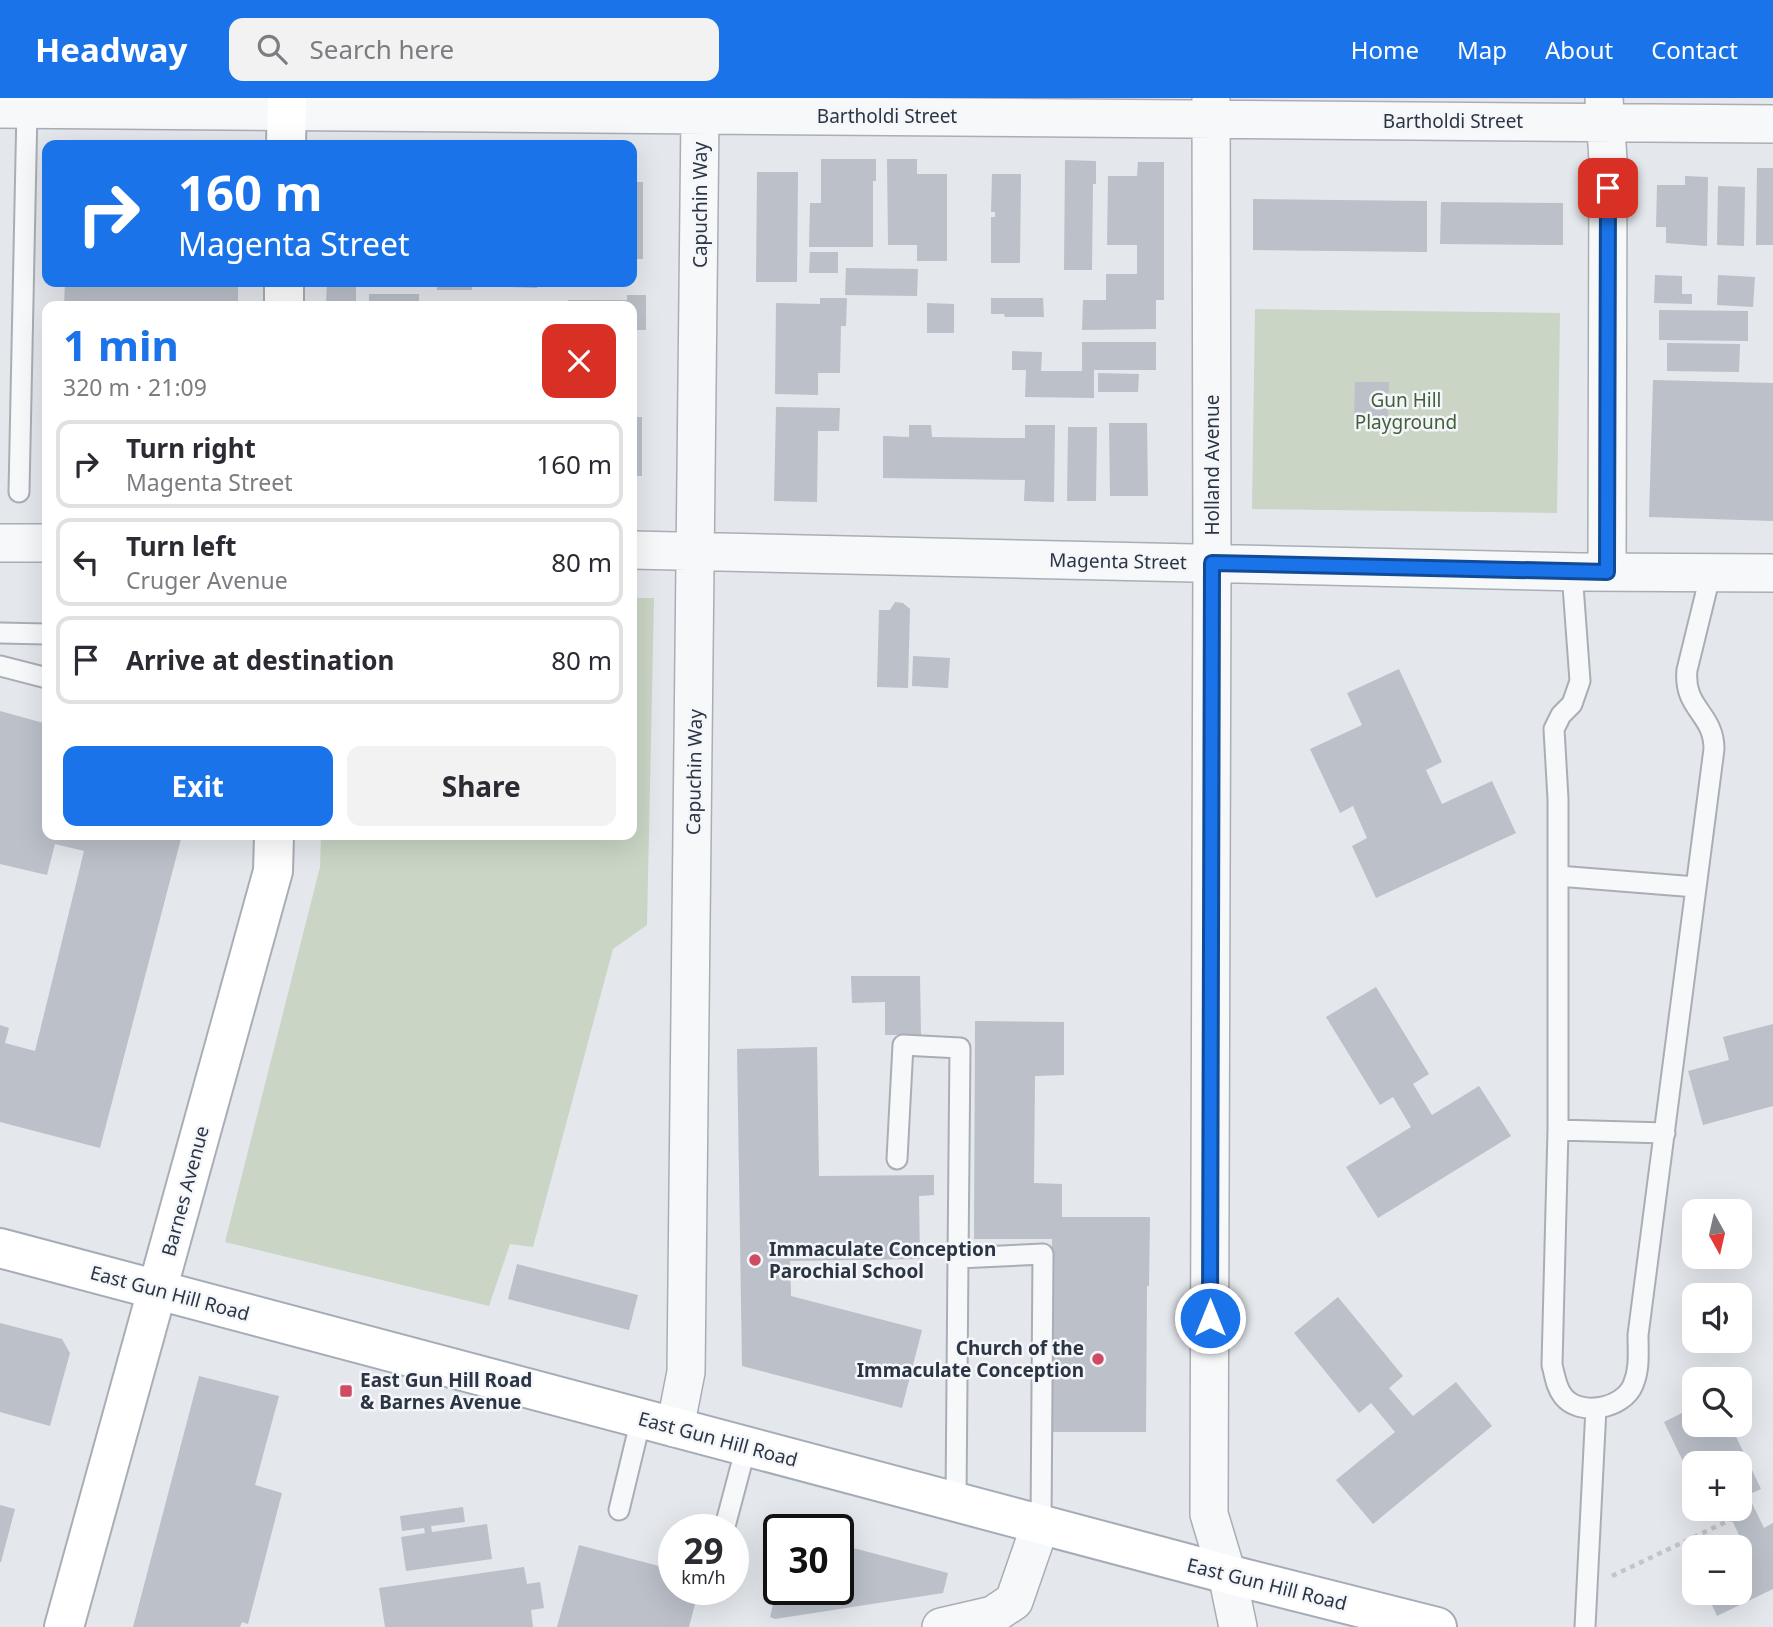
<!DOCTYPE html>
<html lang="en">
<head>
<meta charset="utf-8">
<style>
  :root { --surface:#fff; --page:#f2f2f3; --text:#2b2b33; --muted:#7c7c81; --line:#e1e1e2; --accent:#1a73e8 }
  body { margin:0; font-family:"Noto Sans",sans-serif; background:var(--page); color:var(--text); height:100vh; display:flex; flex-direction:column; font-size:26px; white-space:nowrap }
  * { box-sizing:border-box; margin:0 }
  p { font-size:23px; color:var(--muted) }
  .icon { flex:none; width:38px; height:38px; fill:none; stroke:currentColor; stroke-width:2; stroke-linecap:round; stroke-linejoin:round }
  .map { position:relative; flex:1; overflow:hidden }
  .details { position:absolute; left:42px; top:203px; width:595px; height:539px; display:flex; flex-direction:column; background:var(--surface); border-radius:14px; box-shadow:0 7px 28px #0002 }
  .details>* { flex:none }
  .guide { position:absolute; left:42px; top:42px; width:595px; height:147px; border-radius:14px; box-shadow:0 7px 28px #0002; background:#1a73e8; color:#fff; overflow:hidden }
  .needle { width:46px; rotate:172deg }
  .controls { position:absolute; left:1682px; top:1101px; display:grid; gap:14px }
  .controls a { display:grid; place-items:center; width:70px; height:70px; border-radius:14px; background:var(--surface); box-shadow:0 7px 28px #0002; font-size:35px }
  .speed { position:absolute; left:658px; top:1416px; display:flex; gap:14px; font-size:35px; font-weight:700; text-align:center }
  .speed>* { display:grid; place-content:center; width:91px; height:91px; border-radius:50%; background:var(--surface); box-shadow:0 7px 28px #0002; line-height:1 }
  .speed small { font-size:18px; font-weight:400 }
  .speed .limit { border:4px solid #111; border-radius:10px; background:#fff; color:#111 }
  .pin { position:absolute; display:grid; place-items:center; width:60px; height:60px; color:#fff; margin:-30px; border-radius:14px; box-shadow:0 4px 10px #0006 }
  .me { position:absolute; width:77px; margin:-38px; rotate:0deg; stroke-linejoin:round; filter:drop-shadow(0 0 5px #0008) }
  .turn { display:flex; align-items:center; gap:24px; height:147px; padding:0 21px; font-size:32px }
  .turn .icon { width:91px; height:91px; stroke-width:2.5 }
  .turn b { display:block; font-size:49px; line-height:60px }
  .round { display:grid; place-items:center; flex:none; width:74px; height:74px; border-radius:14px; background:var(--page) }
  .summary { display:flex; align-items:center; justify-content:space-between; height:119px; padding:0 21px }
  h1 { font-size:42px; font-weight:700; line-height:52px; color:var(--accent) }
  .primary-button { display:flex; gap:14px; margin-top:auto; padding:14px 21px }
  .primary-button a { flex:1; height:80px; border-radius:14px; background:var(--accent); color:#fff; font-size:28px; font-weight:700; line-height:80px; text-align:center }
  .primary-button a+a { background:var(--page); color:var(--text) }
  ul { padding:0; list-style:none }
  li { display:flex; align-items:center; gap:21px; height:88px; margin:0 14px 10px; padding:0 7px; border:4px solid var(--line); border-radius:14px }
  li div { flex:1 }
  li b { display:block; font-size:26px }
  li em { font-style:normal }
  header { display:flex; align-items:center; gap:42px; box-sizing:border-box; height:98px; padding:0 35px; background:var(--accent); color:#fff }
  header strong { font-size:33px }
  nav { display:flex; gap:38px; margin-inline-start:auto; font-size:24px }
  .search { width:490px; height:63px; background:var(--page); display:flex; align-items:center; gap:18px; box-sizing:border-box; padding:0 24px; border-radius:14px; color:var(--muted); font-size:26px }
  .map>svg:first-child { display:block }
  .green { fill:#cad5c5 }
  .building { fill:#bbc0c9 }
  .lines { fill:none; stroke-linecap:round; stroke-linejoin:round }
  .lane-casing { stroke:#a9aeb6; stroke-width:23 }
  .street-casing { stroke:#a9aeb6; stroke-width:40 }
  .secondary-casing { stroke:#a9aeb6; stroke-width:42 }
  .primary-casing { stroke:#a3acb7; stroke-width:42 }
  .path { stroke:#c2c5cb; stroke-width:4.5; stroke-dasharray:5 5; stroke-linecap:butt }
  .lane { stroke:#f7f8fa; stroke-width:19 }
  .street { stroke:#f7f8fa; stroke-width:37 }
  .secondary { stroke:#fff; stroke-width:38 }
  .primary { stroke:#fff; stroke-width:38 }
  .route-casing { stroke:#114b97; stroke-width:18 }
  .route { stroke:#1a73e8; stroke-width:12 }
  .poi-dot { fill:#ce4b63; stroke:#f4f6f9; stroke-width:2.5 }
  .labels { text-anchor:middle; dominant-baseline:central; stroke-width:5; stroke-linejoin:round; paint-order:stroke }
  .street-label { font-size:19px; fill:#2b3544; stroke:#f4f6f9 }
  .park-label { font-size:19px; fill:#416039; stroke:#f4f6f9 }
  .poi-label { font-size:19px; font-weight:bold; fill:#2b3544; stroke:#f4f6f9; text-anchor:start }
</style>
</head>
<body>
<header>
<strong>Headway</strong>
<div class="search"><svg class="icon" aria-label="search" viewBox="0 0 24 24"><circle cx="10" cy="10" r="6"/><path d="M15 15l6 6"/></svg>Search here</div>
<nav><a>Home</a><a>Map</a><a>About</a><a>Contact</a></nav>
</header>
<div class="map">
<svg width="1773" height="1529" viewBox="0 0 1773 1529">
  <rect width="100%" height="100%" fill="#e4e7ec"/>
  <path class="green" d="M 1255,211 L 1560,215 L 1557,415 L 1252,411 Z
    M 632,500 L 654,500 L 647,827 L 613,851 L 533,1149 L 510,1146 L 489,1208 L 225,1144 L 320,769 L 321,737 L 632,737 Z"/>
  <path class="building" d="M 821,61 L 876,61 L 876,83 L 873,83 L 873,149 L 809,149 L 810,105 L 821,105 Z
    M 887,61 L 917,61 L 917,76 L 947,76 L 947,163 L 917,163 L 917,147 L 888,147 Z
    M 1065,62 L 1096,63 L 1096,86 L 1093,86 L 1092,172 L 1064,172 Z
    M 1138,64 L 1164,64 L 1164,202 L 1156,202 L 1156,231 L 1082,232 L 1083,202 L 1106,202 L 1106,176 L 1137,176 L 1137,147 L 1107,147 L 1108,78 L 1137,78 Z
    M 1757,70 L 1773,70 L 1773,147 L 1756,147 Z
    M 757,74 L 798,74 L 797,184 L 756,184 Z
    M 992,76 L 1021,76 L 1020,165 L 991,165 L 991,119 L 995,119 L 995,114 L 991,114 Z
    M 1685,78 L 1708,79 L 1707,148 L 1666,145 L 1666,129 L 1656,129 L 1657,87 L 1685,87 Z
    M 632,84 L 643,84 L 643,161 L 632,161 Z
    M 1718,88 L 1745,89 L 1744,148 L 1717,147 Z
    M 1253,101 L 1427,103 L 1427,154 L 1253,152 Z
    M 1441,104 L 1563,105 L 1563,147 L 1440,146 Z
    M 810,154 L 838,154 L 838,175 L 809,175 Z
    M 846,170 L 918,171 L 917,198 L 845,197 Z
    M 1655,177 L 1682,178 L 1682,196 L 1692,196 L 1692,206 L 1654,205 Z
    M 1718,177 L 1755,179 L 1753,209 L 1717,207 Z
    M 65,184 L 238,184 L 238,208 L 64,208 Z
    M 327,184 L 356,184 L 356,207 L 326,207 Z
    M 437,184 L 472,184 L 472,192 L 437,192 Z
    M 509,184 L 537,184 L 537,190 L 509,189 Z
    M 369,196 L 419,196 L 419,208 L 369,208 Z
    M 627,197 L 646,197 L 646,232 L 632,232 L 632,208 L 568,208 L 568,202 L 627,202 Z
    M 820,200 L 847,200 L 846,228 L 841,228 L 840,275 L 818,275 L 818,297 L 775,296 L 776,205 L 820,206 Z
    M 991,200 L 1043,200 L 1044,219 L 1005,219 L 1004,216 L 991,216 Z
    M 927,205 L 954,206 L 954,235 L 927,235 Z
    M 1659,212 L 1748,213 L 1748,243 L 1659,242 Z
    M 1082,244 L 1156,244 L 1156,272 L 1094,272 L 1094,300 L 1025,299 L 1026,272 L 1012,272 L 1012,253 L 1042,254 L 1041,273 L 1082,273 Z
    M 1667,245 L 1740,246 L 1739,274 L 1667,273 Z
    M 1098,275 L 1139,276 L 1138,294 L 1098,294 Z
    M 1653,282 L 1773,285 L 1773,423 L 1649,419 Z
    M 1355,284 L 1389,284 L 1388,318 L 1354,318 Z
    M 776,309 L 840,310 L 839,333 L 818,333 L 817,404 L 774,403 Z
    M 632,319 L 642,319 L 642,378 L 632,378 Z
    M 1109,325 L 1147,325 L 1148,398 L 1110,398 Z
    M 909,327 L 931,327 L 932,339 L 1001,340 L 1025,340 L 1025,327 L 1055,327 L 1054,404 L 1024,403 L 1025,382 L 883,380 L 883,338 L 909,339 Z
    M 1068,329 L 1097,329 L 1096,403 L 1067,403 Z
    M 895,504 L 903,505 L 910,511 L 908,590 L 877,589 L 879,512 L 890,512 Z
    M 913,558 L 950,560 L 948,590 L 912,588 Z
    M 1399,571 L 1442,664 L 1426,672 L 1442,706 L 1492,683 L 1516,735 L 1376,800 L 1352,748 L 1367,740 L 1353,708 L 1340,715 L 1310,651 L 1362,627 L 1347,595 Z
    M 0,613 L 47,626 L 47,737 L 182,737 L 100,1050 L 0,1024 L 0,927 L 9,930 L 5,945 L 35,953 L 84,753 L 55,746 L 47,777 L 0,766 Z
    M 851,878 L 920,878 L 921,937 L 885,937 L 885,904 L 852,905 Z
    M 1376,889 L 1429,976 L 1413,986 L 1432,1017 L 1479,988 L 1511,1038 L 1378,1120 L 1346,1069 L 1411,1029 L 1393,999 L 1380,1007 L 1326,919 Z
    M 975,923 L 1064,924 L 1064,977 L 1035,978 L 1034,1085 L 1062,1086 L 1062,1119 L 1150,1119 L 1149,1188 L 1147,1188 L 1146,1334 L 1050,1334 L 1052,1141 L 974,1141 Z
    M 1773,926 L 1773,1008 L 1703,1027 L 1688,973 L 1729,962 L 1723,939 Z
    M 817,949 L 819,1078 L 934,1077 L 934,1097 L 919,1098 L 920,1161 L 790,1163 L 791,1198 L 922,1232 L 902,1310 L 742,1268 L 737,951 Z
    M 517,1166 L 638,1197 L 629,1232 L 508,1201 Z
    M 1338,1199 L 1403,1278 L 1389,1290 L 1413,1318 L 1456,1284 L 1492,1328 L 1373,1426 L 1336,1382 L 1395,1334 L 1371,1305 L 1359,1315 L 1294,1235 Z
    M 0,1225 L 62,1241 L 70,1255 L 50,1328 L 0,1314 Z
    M 199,1278 L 279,1298 L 255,1387 L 282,1395 L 248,1526 L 242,1524 L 240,1529 L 133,1529 Z
    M 1694,1309 L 1694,1326 L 1730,1326 L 1761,1391 L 1748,1397 L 1764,1430 L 1773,1425 L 1773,1491 L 1717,1518 L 1706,1494 L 1740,1494 L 1740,1449 L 1724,1449 L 1741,1441 L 1726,1410 L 1740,1410 L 1740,1365 L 1694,1365 L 1694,1386 L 1664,1324 Z
    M 0,1407 L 15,1411 L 1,1464 L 0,1464 Z
    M 463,1409 L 465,1424 L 431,1428 L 432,1434 L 487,1426 L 492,1461 L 406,1473 L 401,1439 L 425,1435 L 424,1430 L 402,1433 L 400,1418 Z
    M 838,1446 L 948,1475 L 943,1495 L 775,1521 L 770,1519 L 777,1491 L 838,1491 Z
    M 579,1447 L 674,1472 L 674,1491 L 699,1491 L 689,1529 L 557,1529 Z
    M 524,1469 L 527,1486 L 540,1484 L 544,1510 L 531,1512 L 533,1529 L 385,1529 L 379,1490 Z"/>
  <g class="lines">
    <g class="lane-casing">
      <path id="lane" d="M 19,394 L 27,11
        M 1572,474 L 1580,583 L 1572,606 L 1561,617 L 1554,631 L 1558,701 L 1558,1032 L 1552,1267 C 1555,1278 1556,1289 1563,1298 C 1579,1319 1623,1311 1633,1287 C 1640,1271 1638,1254 1638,1237 L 1714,651 C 1714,615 1683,611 1687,572 L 1711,474
        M 0,535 L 47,536
        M 0,568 L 47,580
        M 1558,778 L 1696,789
        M 1558,1032 L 1665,1035
        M 897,1061 L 903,947 L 960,950 L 958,1160
        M 956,1403 L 958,1160 L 1043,1156 L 1041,1425
        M 619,1412 L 641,1321
        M 724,1432 L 746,1349
        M 1585,1529 L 1596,1310"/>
    </g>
    <g class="street-casing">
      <path id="street" d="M 1211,0 L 1212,465 L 1209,1416 L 1227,1476 L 1238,1529
        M 1604,0 L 1608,62 L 1607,474
        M 0,11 L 1773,26
        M 0,445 L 47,445
        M 632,452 L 1580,474 L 1773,475
        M 675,1330 L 686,1274 L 700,17
        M 941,1529 L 993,1517 L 1014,1503 L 1041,1425"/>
    </g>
    <g class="secondary-casing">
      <path id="secondary" d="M 286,47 L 287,0
        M 284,208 L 284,184
        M 64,1529 L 273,773 L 274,737"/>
    </g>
    <g class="primary-casing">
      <path id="primary" d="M 0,1150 L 1227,1476 L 1437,1529"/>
    </g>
    <path class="path" d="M 1612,1478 L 1732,1421"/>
    <use href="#lane" class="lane"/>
    <use href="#street" class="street"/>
    <use href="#secondary" class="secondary"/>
    <use href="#primary" class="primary"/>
  </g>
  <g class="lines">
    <g class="route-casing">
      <path id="route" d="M 1210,1220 L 1212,465 L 1607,474 L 1608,90"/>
    </g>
    <use href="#route" class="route"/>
  </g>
  <g class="poi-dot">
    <circle cx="755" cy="1162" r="7"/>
    <circle cx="1098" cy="1261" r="7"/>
    <rect x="339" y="1286" width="14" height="14" rx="3.5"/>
  </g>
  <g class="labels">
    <g class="street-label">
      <text x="887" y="18">Bartholdi Street</text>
      <text x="1453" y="23">Bartholdi Street</text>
      <text transform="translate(700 107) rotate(-90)">Capuchin Way</text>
      <text transform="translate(1212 367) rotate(-90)">Holland Avenue</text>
      <text transform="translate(1118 463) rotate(1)">Magenta Street</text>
      <text transform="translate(694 674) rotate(-89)">Capuchin Way</text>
      <text transform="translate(185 1093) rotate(-75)">Barnes Avenue</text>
      <text transform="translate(170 1195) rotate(15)">East Gun Hill Road</text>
      <text transform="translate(718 1341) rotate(15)">East Gun Hill Road</text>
      <text transform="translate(1267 1486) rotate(14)">East Gun Hill Road</text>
    </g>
    <g class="park-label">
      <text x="1406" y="302">Gun Hill<tspan x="1406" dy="22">Playground</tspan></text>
    </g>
    <g class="poi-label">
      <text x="769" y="1151">Immaculate Conception<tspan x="769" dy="22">Parochial School</tspan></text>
      <text x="1084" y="1250" text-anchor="end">Church of the<tspan x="1084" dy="22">Immaculate Conception</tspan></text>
      <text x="360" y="1282">East Gun Hill Road<tspan x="360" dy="22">&amp; Barnes Avenue</tspan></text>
    </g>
  </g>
</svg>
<div class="controls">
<a><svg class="needle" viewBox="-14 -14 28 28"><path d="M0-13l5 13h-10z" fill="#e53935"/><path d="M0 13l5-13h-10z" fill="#7c7c81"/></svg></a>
<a><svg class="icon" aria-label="sound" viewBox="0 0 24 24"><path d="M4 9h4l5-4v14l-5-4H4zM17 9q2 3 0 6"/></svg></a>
<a><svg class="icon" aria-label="search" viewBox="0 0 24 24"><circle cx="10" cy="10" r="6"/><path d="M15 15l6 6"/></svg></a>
<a>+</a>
<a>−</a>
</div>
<div class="speed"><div>29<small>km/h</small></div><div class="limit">30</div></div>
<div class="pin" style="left:1608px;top:90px;background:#d93025"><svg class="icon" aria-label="arrive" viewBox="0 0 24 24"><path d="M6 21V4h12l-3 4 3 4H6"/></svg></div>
<svg class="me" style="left:1210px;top:1220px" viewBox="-20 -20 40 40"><circle r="17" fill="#1a73e8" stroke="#fff" stroke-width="3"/><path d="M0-11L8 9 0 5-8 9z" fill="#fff"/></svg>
<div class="guide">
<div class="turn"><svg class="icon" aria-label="right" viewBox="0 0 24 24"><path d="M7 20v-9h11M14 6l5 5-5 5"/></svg><div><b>160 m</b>Magenta Street</div></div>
</div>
<section class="details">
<div class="summary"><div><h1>1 min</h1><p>320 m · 21:09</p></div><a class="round" style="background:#d93025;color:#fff"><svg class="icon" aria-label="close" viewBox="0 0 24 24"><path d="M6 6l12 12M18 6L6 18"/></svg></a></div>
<ul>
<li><svg class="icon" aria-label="right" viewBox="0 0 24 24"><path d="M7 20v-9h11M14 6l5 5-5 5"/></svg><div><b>Turn right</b><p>Magenta Street</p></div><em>160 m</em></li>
<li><svg class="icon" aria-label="left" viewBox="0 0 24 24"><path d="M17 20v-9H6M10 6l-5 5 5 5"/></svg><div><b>Turn left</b><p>Cruger Avenue</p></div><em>80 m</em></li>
<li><svg class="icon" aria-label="arrive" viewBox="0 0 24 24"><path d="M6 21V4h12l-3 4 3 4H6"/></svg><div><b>Arrive at destination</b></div><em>80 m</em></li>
</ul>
<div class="primary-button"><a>Exit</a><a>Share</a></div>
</section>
</div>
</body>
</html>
